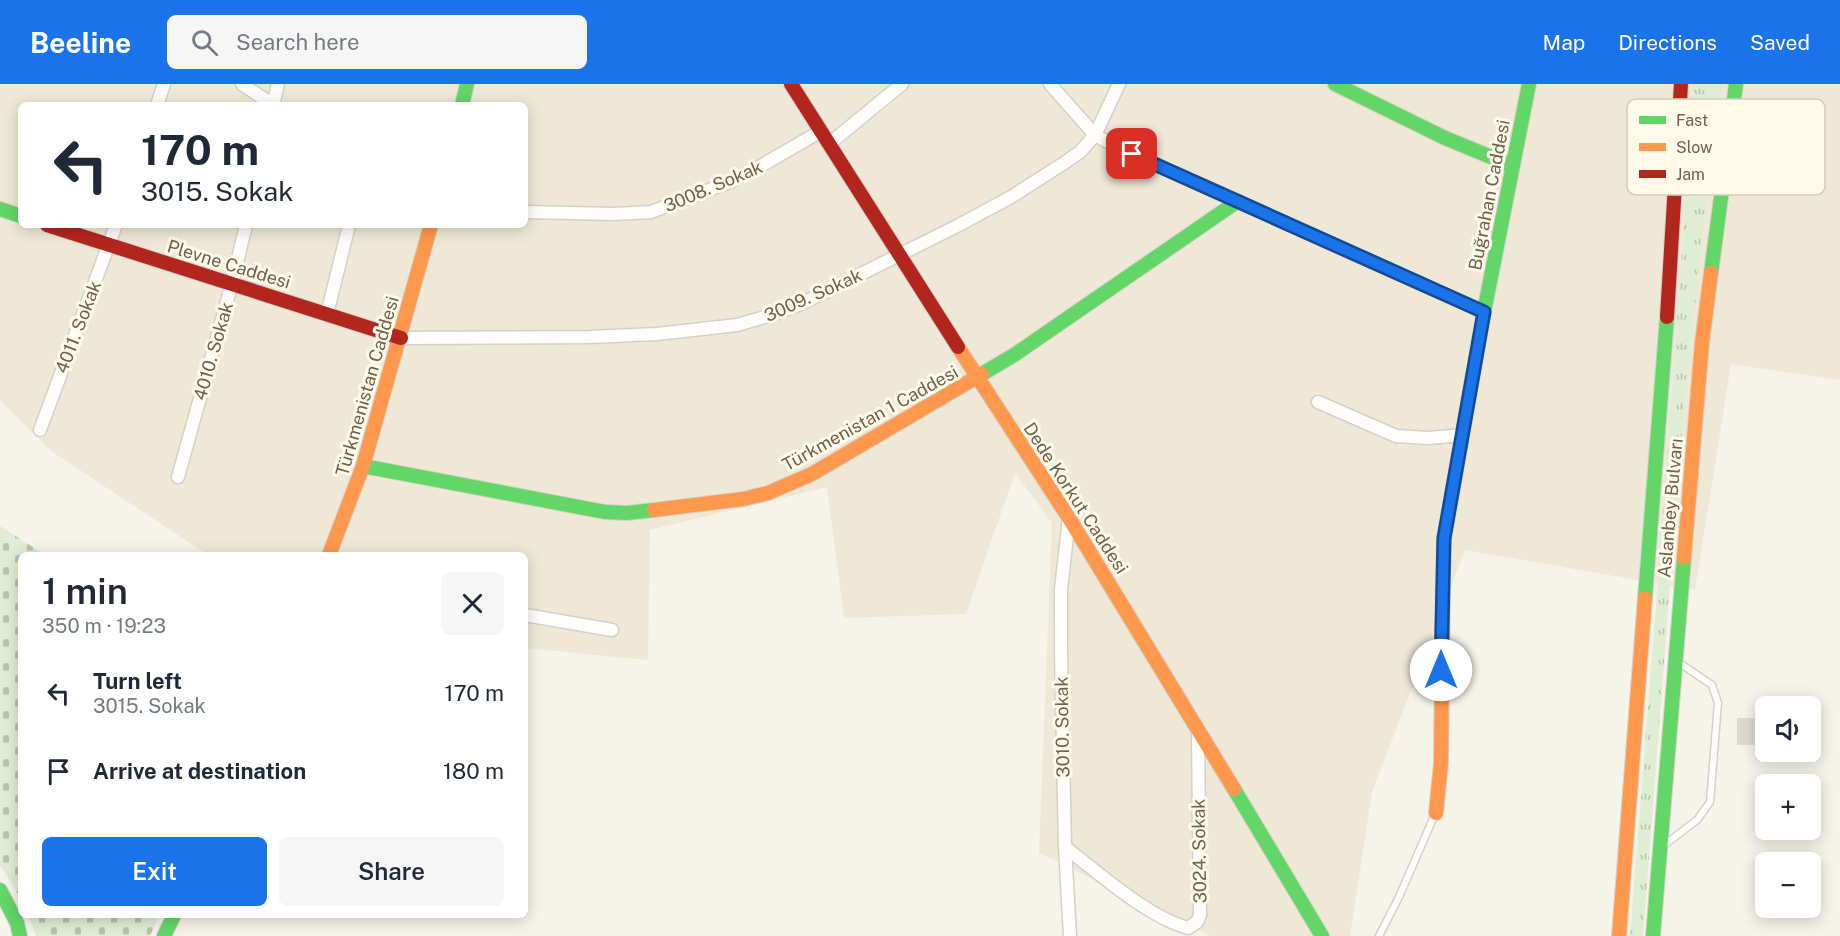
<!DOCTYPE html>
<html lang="en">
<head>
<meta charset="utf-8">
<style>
  :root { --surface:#fff; --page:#f6f6f7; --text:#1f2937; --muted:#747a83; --accent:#1a73e8 }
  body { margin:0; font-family:"Public Sans",sans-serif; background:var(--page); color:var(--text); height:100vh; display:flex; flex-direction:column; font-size:22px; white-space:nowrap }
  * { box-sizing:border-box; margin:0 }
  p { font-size:20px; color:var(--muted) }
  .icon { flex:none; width:33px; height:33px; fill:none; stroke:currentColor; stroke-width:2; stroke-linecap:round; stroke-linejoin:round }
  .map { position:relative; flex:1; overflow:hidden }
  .side { position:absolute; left:18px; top:468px; width:510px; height:366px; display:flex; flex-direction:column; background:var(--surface); border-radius:9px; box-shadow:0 3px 15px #0003 }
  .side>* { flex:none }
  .banner { position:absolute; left:18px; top:18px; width:510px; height:126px; border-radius:9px; box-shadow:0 3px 15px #0003; background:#fff; color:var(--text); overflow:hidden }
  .buttons { position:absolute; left:1755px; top:612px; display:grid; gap:12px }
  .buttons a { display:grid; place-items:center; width:66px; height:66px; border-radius:9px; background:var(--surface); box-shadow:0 3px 15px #0003; font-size:30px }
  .pin { position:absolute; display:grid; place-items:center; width:51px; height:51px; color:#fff; margin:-26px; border-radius:12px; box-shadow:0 3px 9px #0006 }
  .me { position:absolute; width:66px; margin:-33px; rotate:0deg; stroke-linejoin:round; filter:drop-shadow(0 0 4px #0008) }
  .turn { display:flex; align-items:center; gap:21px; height:126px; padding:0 24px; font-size:27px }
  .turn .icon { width:78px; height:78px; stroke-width:2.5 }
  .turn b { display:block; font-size:42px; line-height:51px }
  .round { display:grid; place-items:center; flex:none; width:63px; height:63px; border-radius:9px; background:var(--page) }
  .headline { display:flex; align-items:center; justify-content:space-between; height:102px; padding:0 24px }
  h1 { font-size:36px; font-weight:600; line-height:45px }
  .primary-button { display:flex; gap:12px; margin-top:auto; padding:12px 24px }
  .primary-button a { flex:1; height:69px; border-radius:9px; background:var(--accent); color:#fff; font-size:24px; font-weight:600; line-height:69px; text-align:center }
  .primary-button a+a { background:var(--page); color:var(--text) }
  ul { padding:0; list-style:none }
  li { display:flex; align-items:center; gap:18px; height:78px; padding:0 24px }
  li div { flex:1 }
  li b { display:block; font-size:22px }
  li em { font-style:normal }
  header { display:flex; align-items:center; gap:36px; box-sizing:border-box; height:84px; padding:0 30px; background:var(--accent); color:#fff }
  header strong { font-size:28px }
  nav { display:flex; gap:33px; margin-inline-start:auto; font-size:21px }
  .search { width:420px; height:54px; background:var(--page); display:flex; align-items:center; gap:15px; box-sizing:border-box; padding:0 21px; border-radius:9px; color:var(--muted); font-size:22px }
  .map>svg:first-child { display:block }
  .residential { fill:#efe8d7; fill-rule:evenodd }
  .grass { fill:url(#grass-tufts) }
  .cemetery { fill:url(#cemetery-stones) }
  .building { fill:#e0d9ce }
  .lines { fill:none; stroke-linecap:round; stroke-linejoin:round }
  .lane-casing { stroke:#d5d0c8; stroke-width:9 }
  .street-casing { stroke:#d5d0c8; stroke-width:15 }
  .fast-casing { stroke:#d5d0c7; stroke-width:16 }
  .slow-casing { stroke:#d5d0c7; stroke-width:16 }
  .jam-casing { stroke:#d5d0c7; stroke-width:16 }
  .lane { stroke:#fefdfc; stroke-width:6 }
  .street { stroke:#fefdfc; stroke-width:12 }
  .fast { stroke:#63d668; stroke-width:14 }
  .slow { stroke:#ff974d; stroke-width:14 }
  .jam { stroke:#b3261e; stroke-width:14 }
  .route-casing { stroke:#114b97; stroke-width:15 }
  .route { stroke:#1a73e8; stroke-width:10 }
  .labels { text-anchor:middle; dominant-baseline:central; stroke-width:6; stroke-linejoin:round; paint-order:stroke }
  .street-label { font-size:18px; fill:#735f4a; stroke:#fefaea }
  .key { fill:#fefaea; stroke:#d4ccba; stroke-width:1.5 }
  .key-label { font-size:16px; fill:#735f4a }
</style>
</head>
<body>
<header>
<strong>Beeline</strong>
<div class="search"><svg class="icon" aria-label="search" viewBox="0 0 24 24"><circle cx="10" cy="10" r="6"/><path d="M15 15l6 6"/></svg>Search here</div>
<nav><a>Map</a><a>Directions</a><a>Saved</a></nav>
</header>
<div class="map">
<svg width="1840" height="852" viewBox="0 0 1840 852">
  <defs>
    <pattern id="grass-tufts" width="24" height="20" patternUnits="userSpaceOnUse" patternTransform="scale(1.5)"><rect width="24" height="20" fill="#dfedd4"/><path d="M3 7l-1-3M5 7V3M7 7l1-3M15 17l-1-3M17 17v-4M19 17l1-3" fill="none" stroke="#b9c3ae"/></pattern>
    <pattern id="cemetery-stones" width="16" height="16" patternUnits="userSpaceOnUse" patternTransform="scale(1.5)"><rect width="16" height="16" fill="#dfedd4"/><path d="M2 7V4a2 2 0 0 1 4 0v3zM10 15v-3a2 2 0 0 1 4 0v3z" fill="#b9c3ae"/></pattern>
  </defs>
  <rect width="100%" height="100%" fill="#f6f3e9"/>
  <path class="residential" d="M 0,0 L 1840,0 L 1840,296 L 1731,280 L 1695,506 L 1465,466 L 1372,708 L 1350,852 L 1211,852 L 1039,769 L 1052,439 L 1015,389 L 966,530 L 844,534 L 827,403 L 650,446 L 648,576 L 525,564 L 525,471 L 208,471 L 51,367 L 0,316 ZM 21,21 L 525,21 L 525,141 L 21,141 Z"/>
  <path class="grass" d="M 1694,0 L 1724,0 L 1703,147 L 1682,344 L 1643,852 L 1630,852 L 1663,432 Z"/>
  <path class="cemetery" d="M 0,442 L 45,471 L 21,471 L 21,815 L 0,781 Z
    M 28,831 L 159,831 L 150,852 L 36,852 Z"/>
  <path class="building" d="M 1737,634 L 1766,634 L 1766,661 L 1737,661 Z"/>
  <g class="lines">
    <g class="lane-casing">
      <path id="lane" d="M 1663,762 L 1697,736 L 1710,718 L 1718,619 L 1712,601 L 1678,578
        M 1379,852 L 1399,813 L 1435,730"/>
    </g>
    <g class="street-casing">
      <path id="street" d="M 242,0 L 273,21
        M 1050,0 L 1095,51 L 1115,62 L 1484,228
        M 157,21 L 164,0
        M 273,21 L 278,0
        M 829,60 L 902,0
        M 525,128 L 614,130 L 651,128 L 730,98 L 759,83 L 821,47
        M 327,230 L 349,141
        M 401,254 L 589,253 L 657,250 L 737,241 L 772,231 L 801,220 L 959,141 L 1011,113 L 1064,79 L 1080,68 L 1095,51 L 1119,0
        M 1318,318 L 1396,352 L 1428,354 L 1462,351
        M 40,346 L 116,141
        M 178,393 L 232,199 L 246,141
        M 1069,434 L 1061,505 L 1061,569 L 1065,763 L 1070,852
        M 525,531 L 612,546
        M 1065,763 C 1098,789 1148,833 1188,844 L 1197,838 L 1200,831 L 1198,645"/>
    </g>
    <g class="fast-casing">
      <path id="fast" d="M 1335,0 L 1445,54 L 1513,82
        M 462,21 L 467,0
        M 0,125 L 21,132
        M 1711,189 L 1736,0
        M 982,290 L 1014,271 L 1238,117
        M 363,382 L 605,428 L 627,429 L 654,426
        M 1443,492 L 1444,455 L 1484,228 L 1529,0
        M 1645,514 L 1667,233
        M 1234,705 L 1322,852
        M 0,806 L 17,839 L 20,852
        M 164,852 L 174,831
        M 1653,852 L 1684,474"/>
    </g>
    <g class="slow-casing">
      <path id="slow" d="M 958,263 L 1069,434 L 1234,705
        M 654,426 L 743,415 L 768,409 L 812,390 L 982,290
        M 329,471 L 363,382 L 431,141
        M 1684,474 L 1702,259 L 1711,189
        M 1436,729 L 1441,679 L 1443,492
        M 1619,852 L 1645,514"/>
    </g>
    <g class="jam-casing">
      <path id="jam" d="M 791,0 L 958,263
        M 47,141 L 401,254
        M 1667,233 L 1681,0"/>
    </g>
    <use href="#lane" class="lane"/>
    <use href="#street" class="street"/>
    <use href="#fast" class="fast"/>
    <use href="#slow" class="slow"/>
    <use href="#jam" class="jam"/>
  </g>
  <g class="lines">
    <g class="route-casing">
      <path id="route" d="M 1132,70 L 1484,228 L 1444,454 L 1441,586"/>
    </g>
    <use href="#route" class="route"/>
  </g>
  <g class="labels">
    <g class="street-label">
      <text transform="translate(713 102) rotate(-23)">3008. Sokak</text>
      <text transform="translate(1489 111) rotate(-79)">Buğrahan Caddesi</text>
      <text transform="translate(229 180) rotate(17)">Plevne Caddesi</text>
      <text transform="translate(813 211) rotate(-24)">3009. Sokak</text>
      <text transform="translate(78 243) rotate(-69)">4011. Sokak</text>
      <text transform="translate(213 267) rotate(-74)">4010. Sokak</text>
      <text transform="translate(367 302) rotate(-74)">Türkmenistan Caddesi</text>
      <text transform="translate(870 334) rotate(-29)">Türkmenistan 1 Caddesi</text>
      <text transform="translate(1076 414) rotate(57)">Dede Korkut Caddesi</text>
      <text transform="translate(1670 424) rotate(-85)">Aslanbey Bulvarı</text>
      <text transform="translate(1062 643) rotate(-91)">3010. Sokak</text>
      <text transform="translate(1199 767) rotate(-91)">3024. Sokak</text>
    </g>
  </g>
  <rect x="1627" y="15" width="198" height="96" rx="9" class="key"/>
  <rect x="1639" y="32" width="27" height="8" fill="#63d668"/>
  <rect x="1639" y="59" width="27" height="8" fill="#ff974d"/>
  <rect x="1639" y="86" width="27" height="8" fill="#b3261e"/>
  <g class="key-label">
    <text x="1676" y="42">Fast</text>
    <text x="1676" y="69">Slow</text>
    <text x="1676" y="96">Jam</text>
  </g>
</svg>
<div class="buttons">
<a><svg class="icon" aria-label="sound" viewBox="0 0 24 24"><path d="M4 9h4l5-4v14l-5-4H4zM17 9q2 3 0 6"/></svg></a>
<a>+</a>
<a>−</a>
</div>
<div class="pin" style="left:1132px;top:70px;background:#d93025"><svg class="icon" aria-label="arrive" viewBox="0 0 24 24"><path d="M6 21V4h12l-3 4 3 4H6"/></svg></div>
<svg class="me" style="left:1441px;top:586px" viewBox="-20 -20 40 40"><circle r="19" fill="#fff"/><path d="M0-13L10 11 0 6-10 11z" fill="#1a73e8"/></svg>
<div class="banner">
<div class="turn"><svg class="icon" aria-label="left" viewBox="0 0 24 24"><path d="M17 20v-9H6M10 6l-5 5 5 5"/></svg><div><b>170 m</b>3015. Sokak</div></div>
</div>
<section class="side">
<div class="headline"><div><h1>1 min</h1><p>350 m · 19:23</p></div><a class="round"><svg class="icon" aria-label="close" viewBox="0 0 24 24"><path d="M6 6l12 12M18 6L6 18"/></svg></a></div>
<ul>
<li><svg class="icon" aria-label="left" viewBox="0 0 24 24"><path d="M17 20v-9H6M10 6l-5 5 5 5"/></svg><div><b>Turn left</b><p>3015. Sokak</p></div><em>170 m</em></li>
<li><svg class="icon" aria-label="arrive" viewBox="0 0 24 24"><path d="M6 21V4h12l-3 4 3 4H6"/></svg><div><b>Arrive at destination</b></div><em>180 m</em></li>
</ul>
<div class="primary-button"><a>Exit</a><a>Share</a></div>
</section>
</div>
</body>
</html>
